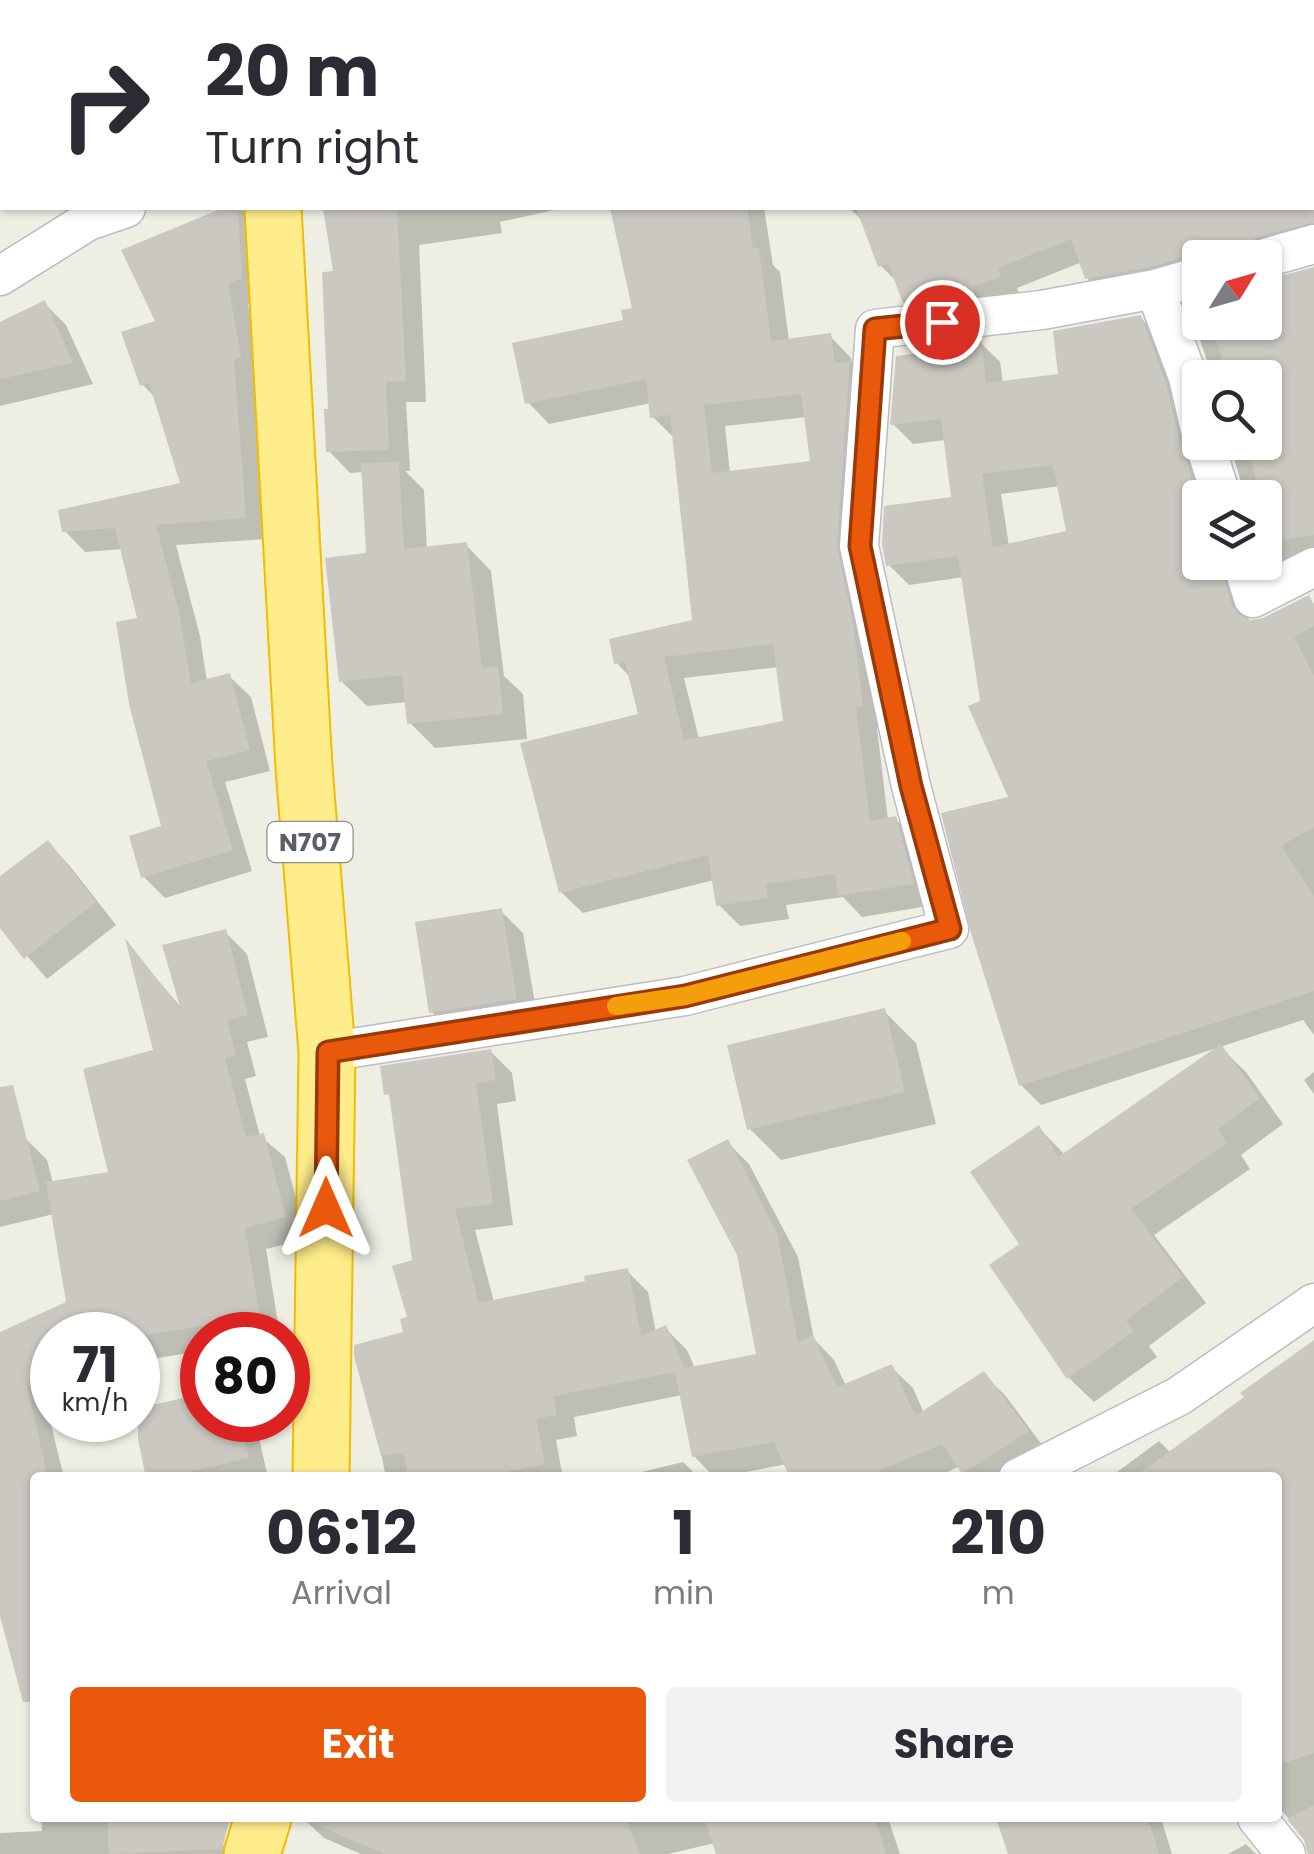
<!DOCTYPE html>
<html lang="en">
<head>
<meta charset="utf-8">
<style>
  :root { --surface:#fff; --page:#f2f2f3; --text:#2b2b33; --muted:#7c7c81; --accent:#ea580c }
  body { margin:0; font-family:Poppins,sans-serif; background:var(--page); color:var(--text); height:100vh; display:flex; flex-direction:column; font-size:38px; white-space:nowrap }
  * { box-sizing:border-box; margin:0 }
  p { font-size:32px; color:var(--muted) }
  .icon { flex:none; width:55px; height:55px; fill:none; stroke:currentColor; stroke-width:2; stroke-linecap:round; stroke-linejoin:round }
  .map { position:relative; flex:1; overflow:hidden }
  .side { position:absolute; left:30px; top:1472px; width:1252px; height:350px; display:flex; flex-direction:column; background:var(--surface); border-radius:10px; box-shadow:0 2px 8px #0004 }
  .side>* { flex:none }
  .banner { position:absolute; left:0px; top:0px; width:1315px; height:210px; box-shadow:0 2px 8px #0004; background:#fff; color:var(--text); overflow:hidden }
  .needle { width:65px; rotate:53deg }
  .tools { position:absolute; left:1182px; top:240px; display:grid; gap:20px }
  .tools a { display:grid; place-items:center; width:100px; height:100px; border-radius:10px; background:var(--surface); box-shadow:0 2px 8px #0004; font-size:50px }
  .speed { position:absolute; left:30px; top:1312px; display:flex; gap:20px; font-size:50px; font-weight:700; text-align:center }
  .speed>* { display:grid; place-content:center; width:130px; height:130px; border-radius:50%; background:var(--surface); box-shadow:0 2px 8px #0004; line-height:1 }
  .speed small { font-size:25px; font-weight:400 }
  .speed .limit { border:15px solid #d22; background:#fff; color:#111 }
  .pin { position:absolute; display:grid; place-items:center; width:85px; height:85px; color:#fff; margin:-42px; border:5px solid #fff; border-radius:50%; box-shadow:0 2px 10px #0007 }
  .me { position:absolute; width:110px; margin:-55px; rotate:0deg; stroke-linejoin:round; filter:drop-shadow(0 0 8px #0008) }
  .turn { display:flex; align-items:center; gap:35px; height:210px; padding:0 40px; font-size:45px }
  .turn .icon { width:130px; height:130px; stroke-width:2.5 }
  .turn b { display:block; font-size:70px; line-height:85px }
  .eta { display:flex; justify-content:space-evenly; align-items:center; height:170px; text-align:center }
  .eta b { font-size:60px; font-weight:700; line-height:70px }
  .button { display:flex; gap:20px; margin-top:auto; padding:20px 40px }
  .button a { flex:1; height:115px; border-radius:10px; background:var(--accent); color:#fff; font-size:40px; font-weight:700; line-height:115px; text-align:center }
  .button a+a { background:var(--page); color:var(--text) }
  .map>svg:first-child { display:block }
  .shadow { fill:#0003; fill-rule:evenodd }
  .building { fill:#cac8c0; fill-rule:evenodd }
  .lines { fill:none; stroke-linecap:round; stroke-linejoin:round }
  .street-casing { stroke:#bbbdc3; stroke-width:41 }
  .highway-casing { stroke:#f2bd00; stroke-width:59 }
  .street { stroke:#fff; stroke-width:38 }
  .highway { stroke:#ffec8a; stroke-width:55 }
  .route-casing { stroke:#983908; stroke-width:25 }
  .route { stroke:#ea580c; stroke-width:18 }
  .slow { stroke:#f59e0b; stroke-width:18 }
  .labels { text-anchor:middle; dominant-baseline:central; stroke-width:10; stroke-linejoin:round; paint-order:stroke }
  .shield { fill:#fff; stroke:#8c8f93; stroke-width:2.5 }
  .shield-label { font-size:25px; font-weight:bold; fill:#5b5f65 }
</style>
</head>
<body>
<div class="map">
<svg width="1314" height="1854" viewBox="0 0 1314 1854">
  <rect width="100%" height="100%" fill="#efeee3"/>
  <path class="shadow" d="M 0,0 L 255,0 L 2,2 L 2,26 Z
    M 427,0 L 487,0 L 489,2 L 429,2 Z
    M 860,0 L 958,0 L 955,2 Z
    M 993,0 L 1074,0 L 1075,2 L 995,2 Z
    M 1170,0 L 1275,0 L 1169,2 Z
    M 1290,0 L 1314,0 L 1312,82 L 1312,2 L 1289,2 Z
    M 1312,131 L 1314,247 L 1265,258 L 1200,258 L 1200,278 L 1107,298 L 1087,278 L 1082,262 L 1017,288 L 1020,297 L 925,322 L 905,302 L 898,283 L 880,265 L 865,223 L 849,208 L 1312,208 Z
    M 229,208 L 240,208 L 258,225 L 262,300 L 248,304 L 261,378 L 254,380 L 266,539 L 176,545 L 200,636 L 207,682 L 229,676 L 251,697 L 270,771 L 225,782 L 252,871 L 165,898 L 143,876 L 164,828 L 140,621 L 123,549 L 85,552 L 64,530 L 183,485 L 156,398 L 142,384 L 158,322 L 124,252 Z
    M 326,208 L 563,208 L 500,222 L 502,233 L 419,245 L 426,402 L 406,402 L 410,471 L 405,471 L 424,490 L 427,549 L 466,545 L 491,571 L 504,676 L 523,694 L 527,739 L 435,748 L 410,723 L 407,702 L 367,706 L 341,681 L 368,556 L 364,472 L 350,473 L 329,451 L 336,274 Z
    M 613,208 L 764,208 L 773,265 L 780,272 L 789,341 L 830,336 L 851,358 L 853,368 L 871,386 L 883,727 L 877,728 L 888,820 L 895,819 L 917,840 L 934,905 L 862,917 L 843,897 L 786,905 L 789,919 L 740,926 L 718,904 L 714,880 L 583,913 L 561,892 L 641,716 L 631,678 L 616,662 L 695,622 L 675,439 L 653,417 L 651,403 L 549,424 L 528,402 L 626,322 L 635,310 ZM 807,417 L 812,463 L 730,473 L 725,426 ZM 779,667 L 786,723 L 699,739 L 684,678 Z
    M 1314,270 L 1314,572 L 1289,584 L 1265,559 L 1265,498 L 1246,498 L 1229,442 L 1265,442 L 1265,378 L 1213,378 L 1188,305 L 1200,301 L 1200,322 L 1265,322 L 1265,281 Z
    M 44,303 L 66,325 L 93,384 L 0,406 L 0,325 Z
    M 1140,317 L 1160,338 L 1210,498 L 1200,498 L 1200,562 L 1252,562 L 1240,591 L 1250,623 L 1264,620 L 1308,598 L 1314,604 L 1314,1035 L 1303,1020 L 1220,1047 L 1246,1072 L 1283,1124 L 1241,1155 L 1250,1169 L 1154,1235 L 1206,1303 L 1149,1346 L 1157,1357 L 1094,1402 L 1069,1378 L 992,1266 L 1023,1245 L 1039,1128 L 1065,1155 L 1217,1048 L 1041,1105 L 1021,1085 L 1012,799 L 983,702 L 964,577 L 909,585 L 889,565 L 954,499 L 946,440 L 913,444 L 893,424 L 980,342 L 1000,362 L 1003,383 L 1061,377 ZM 1060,486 L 1069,532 L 1009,546 L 1001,494 Z
    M 48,843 L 69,865 L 116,925 L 47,979 L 0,924 L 0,879 Z
    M 501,911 L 523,933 L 538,1021 L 454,1034 L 432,1012 Z
    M 225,932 L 247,954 L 268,1037 L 247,1042 L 256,1076 L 245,1079 L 260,1136 L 285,1157 L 307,1239 L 266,1249 L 280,1335 L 202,1335 L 202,1351 L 138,1361 L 138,1335 L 52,1335 L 52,1406 L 47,1408 L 64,1478 L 35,1478 L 35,1675 L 0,1606 L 0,1334 L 69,1304 L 54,1214 L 0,1227 L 0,1145 L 25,1138 L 47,1160 L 53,1183 L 111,1175 L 156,1052 L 129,946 L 184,1011 Z
    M 884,1011 L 916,1043 L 936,1124 L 781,1160 L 749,1128 Z
    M 491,1052 L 512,1073 L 516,1101 L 497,1104 L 513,1225 L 475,1230 L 494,1302 L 588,1283 L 627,1271 L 648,1292 L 656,1332 L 665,1328 L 687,1350 L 695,1368 L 759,1356 L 727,1142 L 749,1164 L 798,1257 L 814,1339 L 834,1360 L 846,1386 L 891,1367 L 913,1388 L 924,1413 L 983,1374 L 1005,1395 L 1048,1453 L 1012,1478 L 969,1478 L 960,1466 L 934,1478 L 793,1478 L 787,1464 L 715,1478 L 694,1456 L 682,1395 L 574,1417 L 577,1436 L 556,1440 L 563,1478 L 386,1478 L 378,1436 L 411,1319 L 415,1261 L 393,1099 L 387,1093 Z
    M 1314,1072 L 1314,1094 L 1304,1080 Z
    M 1314,1365 L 1314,1854 L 1310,1854 L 1306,1839 L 1278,1806 L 1278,1478 L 1109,1478 L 1159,1441 L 1171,1453 Z
    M 202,1396 L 202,1420 L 255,1420 L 268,1478 L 149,1478 L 136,1420 L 138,1411 Z
    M 683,1462 L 699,1478 L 643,1478 L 642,1472 Z
    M 41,1818 L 197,1818 L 224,1846 L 225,1854 L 0,1854 L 0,1833 L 42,1831 Z
    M 303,1818 L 888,1818 L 900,1854 L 718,1854 L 715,1843 L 668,1854 L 361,1854 L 324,1838 Z
    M 999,1818 L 1161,1818 L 1172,1854 L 1010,1854 Z
    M 1246,1844 L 1256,1854 L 1228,1854 Z"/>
  <path class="building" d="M 223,208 L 238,208 L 242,279 L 228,283 L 241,357 L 234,359 L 246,518 L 156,525 L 179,612 L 191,683 L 230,673 L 250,750 L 206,761 L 233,850 L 141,878 L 129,836 L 161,826 L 129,704 L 116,622 L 137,618 L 115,528 L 62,532 L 58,510 L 180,483 L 149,383 L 140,386 L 121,332 L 155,321 L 121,250 Z
    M 323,208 L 397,208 L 406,381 L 386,382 L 389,450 L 326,452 L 324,409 L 328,409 L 322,272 L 333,271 Z
    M 610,208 L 747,208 L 753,248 L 759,248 L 771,341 L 831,333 L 835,363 L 850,361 L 837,545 L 853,623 L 863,706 L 856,707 L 870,821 L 896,816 L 914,884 L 838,896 L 835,874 L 766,884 L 768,898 L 716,906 L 708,855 L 559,893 L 520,743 L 638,714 L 625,662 L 614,664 L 609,639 L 692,620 L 670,415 L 650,418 L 646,379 L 525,404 L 512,343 L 623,320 L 621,310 L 632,308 ZM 801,394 L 810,461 L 712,473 L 704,405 ZM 773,644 L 783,721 L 684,740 L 664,657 Z
    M 856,208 L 1314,208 L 1314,222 L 1258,237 L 1248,243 L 1243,258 L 1195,254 L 1150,267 L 1085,279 L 1071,239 L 998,268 L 1001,277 L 974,286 L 975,295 L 903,303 L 888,263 L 878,267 Z
    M 1314,267 L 1314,535 L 1274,541 L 1265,511 L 1265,498 L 1261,498 L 1245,442 L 1265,442 L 1265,378 L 1227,378 L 1211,322 L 1265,322 L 1265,280 Z
    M 45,300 L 73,363 L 0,379 L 0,322 Z
    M 1141,315 L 1166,383 L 1178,435 L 1200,503 L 1200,562 L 1220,562 L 1232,606 L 1240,616 L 1249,620 L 1263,618 L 1309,595 L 1314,605 L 1314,626 L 1294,637 L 1314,677 L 1314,827 L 1281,846 L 1314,896 L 1314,991 L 1019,1086 L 971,933 L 941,813 L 1008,797 L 968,706 L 980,701 L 958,556 L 886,566 L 882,544 L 884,506 L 951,497 L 941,419 L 890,425 L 896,356 L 920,353 L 918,347 L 981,340 L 986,383 L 1058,374 L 1053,331 ZM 1053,465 L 1066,531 L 993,547 L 982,474 Z
    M 399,462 L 404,549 L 467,542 L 482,668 L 498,666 L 503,714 L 407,724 L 402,675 L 339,682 L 325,558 L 366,553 L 361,463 Z
    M 48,840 L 96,902 L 24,959 L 0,928 L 0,876 Z
    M 502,908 L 517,999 L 429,1013 L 415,922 Z
    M 226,929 L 248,1015 L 227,1020 L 236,1055 L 225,1058 L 246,1137 L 264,1133 L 286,1217 L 245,1228 L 263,1335 L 209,1335 L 208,1325 L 147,1335 L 52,1335 L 52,1375 L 27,1386 L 48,1478 L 35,1478 L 35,1701 L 23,1702 L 0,1616 L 0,1332 L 66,1302 L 46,1182 L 108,1172 L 83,1069 L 153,1050 L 125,938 L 181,1010 L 162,945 Z
    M 885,1008 L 905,1092 L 747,1130 L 727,1045 Z
    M 1221,1044 L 1260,1098 L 1218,1129 L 1227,1143 L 1131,1209 L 1183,1277 L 1126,1320 L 1134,1331 L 1067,1379 L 989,1265 L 1019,1244 L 970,1172 L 1039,1125 L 1058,1157 Z
    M 491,1049 L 496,1080 L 476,1083 L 493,1204 L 455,1209 L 479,1303 L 585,1281 L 584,1276 L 628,1268 L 641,1336 L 666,1325 L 685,1368 L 756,1354 L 737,1255 L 687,1160 L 728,1139 L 777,1233 L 798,1342 L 813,1335 L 837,1387 L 892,1364 L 915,1416 L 984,1371 L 1029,1431 L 962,1474 L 942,1444 L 863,1478 L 790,1478 L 774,1442 L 692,1457 L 675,1372 L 553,1396 L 557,1415 L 536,1419 L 545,1464 L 474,1478 L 408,1478 L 404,1453 L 381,1456 L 354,1356 L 354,1345 L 403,1332 L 400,1319 L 407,1317 L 392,1266 L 412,1260 L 389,1094 L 384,1095 L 380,1066 Z
    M 13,1085 L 40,1191 L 0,1201 L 0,1087 Z
    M 1314,1340 L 1314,1753 L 1278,1765 L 1278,1478 L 1133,1478 L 1244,1397 L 1240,1393 Z
    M 202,1394 L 202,1420 L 240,1420 L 249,1458 L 162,1478 L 146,1478 L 138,1439 L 138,1408 Z
    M 1314,1805 L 1314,1854 L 1308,1854 L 1304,1840 L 1287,1819 Z
    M 107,1818 L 230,1818 L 222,1849 L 109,1854 Z
    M 300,1818 L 625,1818 L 640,1854 L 385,1854 Z
    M 704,1818 L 875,1818 L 886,1854 L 716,1854 Z
    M 996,1818 L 1148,1818 L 1159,1854 L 1008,1854 Z"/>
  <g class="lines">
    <g class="street-casing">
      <path id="street" d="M 1144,0 L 1146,2
        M 945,2 L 950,0
        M 1261,2 L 1265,0
        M 1265,258 L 1314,244
        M 0,276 L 88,221 L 126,208
        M 1200,276 L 1155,289 L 1188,377 L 1200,430
        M 1204,442 L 1222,498
        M 1242,562 L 1253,598 L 1314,567
        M 327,1052 L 685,996 L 949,929 L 911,786 L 859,546 L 875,329 L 1042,310 L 1155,289
        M 1018,1478 L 1179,1396 L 1314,1303
        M 1257,1818 L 1286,1854"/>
    </g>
    <g class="highway-casing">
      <path id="highway" d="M 271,0 L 271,2
        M 273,208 L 304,768 L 327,1052 L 321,1478
        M 252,1854 L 263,1818"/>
    </g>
    <use href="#street" class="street"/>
    <use href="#highway" class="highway"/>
  </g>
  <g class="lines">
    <g class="route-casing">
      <path id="route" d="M 326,1208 L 328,1052 L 685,996 L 950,929 L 911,786 L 860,546 L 875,329 L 942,322"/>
    </g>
    <use href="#route" class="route"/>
    <path class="slow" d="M 616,1006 L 685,996 L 902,941"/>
  </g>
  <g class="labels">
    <rect class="shield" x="267.5" y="822" width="85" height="40" rx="8"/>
    <g class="shield-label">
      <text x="310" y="842">N707</text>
    </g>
  </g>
</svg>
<div class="tools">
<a><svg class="needle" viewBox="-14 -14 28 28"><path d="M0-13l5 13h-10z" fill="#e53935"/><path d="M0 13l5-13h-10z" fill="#7c7c81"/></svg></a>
<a><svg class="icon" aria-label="search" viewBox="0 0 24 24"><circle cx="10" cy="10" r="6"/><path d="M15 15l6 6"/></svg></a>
<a><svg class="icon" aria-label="layers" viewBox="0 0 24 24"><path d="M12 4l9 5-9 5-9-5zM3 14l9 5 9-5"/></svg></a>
</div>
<div class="speed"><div>71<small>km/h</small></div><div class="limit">80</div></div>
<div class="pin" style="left:942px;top:322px;background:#d93025"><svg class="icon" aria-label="arrive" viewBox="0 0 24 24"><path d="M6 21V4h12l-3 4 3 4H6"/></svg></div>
<svg class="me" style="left:326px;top:1208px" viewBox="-20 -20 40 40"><path d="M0-17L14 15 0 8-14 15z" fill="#ea580c" stroke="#fff" stroke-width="4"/></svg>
<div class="banner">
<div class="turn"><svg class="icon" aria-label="right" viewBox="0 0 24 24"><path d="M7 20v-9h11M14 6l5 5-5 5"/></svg><div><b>20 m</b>Turn right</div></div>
</div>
<section class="side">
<div class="eta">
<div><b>06:12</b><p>Arrival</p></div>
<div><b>1</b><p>min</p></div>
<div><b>210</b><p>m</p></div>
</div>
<div class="button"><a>Exit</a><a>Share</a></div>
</section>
</div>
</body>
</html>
